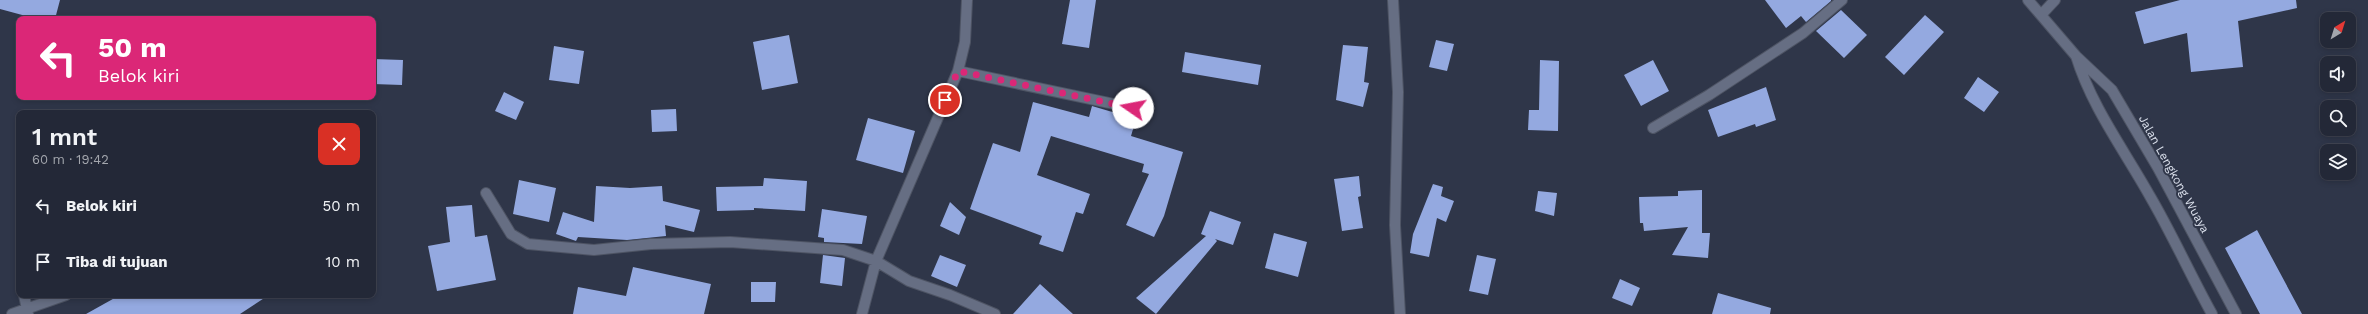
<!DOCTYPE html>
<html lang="id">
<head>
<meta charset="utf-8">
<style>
  :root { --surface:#232837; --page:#2b303f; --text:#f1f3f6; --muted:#a3a6ad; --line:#404452 }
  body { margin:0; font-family:"Work Sans",sans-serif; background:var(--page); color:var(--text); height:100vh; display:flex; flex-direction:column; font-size:15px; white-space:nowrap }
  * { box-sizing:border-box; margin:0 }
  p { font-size:13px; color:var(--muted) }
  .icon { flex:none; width:22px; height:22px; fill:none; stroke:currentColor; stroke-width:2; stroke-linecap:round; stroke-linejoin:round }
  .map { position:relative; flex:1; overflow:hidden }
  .sheet { position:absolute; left:16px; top:110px; width:360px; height:188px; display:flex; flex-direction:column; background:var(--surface); border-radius:8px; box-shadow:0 2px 6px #0003,0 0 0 1px var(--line) }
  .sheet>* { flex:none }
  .hud { position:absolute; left:16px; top:16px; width:360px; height:84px; border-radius:8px; box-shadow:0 2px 6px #0003,0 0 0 1px var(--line); background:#db2777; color:#fff; overflow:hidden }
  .needle { width:26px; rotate:38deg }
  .tools { position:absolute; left:2320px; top:12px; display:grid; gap:8px }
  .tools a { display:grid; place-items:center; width:36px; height:36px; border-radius:8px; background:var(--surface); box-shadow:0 2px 6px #0003,0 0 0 1px var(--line); font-size:20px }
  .pin { position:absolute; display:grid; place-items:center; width:34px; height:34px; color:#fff; margin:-17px; border:2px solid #fff; border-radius:50%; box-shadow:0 1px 4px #0007 }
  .me { position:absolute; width:44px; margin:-22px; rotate:282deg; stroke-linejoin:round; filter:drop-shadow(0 0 3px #0008) }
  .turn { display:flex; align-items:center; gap:14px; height:84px; padding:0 16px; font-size:18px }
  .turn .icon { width:52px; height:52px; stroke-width:2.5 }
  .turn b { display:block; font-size:28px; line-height:34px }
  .round { display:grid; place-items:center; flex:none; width:42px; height:42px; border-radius:8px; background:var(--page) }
  .summary { display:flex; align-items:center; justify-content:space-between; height:68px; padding:0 16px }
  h1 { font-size:24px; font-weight:600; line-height:30px }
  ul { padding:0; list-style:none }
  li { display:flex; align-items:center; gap:12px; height:56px; padding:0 16px }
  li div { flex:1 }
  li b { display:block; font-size:15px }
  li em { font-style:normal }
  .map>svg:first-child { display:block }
  .building { fill:#94a9e0 }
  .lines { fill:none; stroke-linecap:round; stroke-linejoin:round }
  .minor-casing { stroke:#4e5464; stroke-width:12 }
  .minor { stroke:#666e83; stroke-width:10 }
  .route { stroke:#db2777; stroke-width:7; stroke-dasharray:0 12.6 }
  .labels { text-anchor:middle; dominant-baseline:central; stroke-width:4; stroke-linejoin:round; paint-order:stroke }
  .street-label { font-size:12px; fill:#dbe0ec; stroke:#2f3649 }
</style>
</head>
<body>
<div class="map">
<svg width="2368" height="314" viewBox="0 0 2368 314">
  <rect width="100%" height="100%" fill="#2f3649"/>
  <path class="building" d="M 0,0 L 60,0 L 55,19 L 37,19 L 0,9 Z
    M 1070,0 L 1096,0 L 1089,48 L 1062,44 Z
    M 1765,0 L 1831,0 L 1831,1 L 1806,22 L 1801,16 L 1786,28 Z
    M 2180,0 L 2296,0 L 2297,8 L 2238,21 L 2243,67 L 2191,72 L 2187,33 L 2144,44 L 2135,12 Z
    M 1841,10 L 1867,35 L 1844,58 L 1816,31 Z
    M 1925,15 L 1944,32 L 1904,75 L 1885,57 Z
    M 789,35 L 798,83 L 762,90 L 753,42 Z
    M 1436,40 L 1454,44 L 1447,71 L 1429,67 Z
    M 1343,45 L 1368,47 L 1364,82 L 1369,83 L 1363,107 L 1336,100 Z
    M 554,46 L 584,51 L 579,84 L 549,80 Z
    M 1185,52 L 1261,65 L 1258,85 L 1182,72 Z
    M 373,59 L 403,60 L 402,85 L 373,84 Z
    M 1540,60 L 1559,61 L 1558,131 L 1528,130 L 1529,110 L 1539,110 Z
    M 1653,60 L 1669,91 L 1641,106 L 1624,75 Z
    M 1978,77 L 1999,92 L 1984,112 L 1964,98 Z
    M 1766,87 L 1776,120 L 1756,127 L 1755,124 L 1718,137 L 1708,110 Z
    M 504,92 L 524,102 L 516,120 L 495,111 Z
    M 1033,102 L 1089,117 L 1092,106 L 1136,119 L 1131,136 L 1183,152 L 1164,216 L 1154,237 L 1126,225 L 1149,174 L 1142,172 L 1144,164 L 1051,136 L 1037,175 L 1090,194 L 1083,214 L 1076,212 L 1063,252 L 1039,244 L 1042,236 L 970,209 L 993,143 L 1020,152 Z
    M 676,109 L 677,131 L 652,132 L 651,110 Z
    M 868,118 L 915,131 L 903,173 L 856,160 Z
    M 1359,176 L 1361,196 L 1358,197 L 1363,228 L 1342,231 L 1334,179 Z
    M 764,178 L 807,181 L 805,211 L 754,208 L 754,210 L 717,211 L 716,187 L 763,186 Z
    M 519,180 L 556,188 L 549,222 L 513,214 Z
    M 1433,184 L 1443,187 L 1441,196 L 1454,201 L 1446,222 L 1437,218 L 1429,257 L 1410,253 L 1413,234 Z
    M 596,186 L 630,188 L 662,186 L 663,201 L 700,210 L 694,232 L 665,225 L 666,236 L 627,240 L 578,237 L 576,241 L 556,234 L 563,212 L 594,222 Z
    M 1702,190 L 1702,233 L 1710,233 L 1708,258 L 1672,255 L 1688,227 L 1644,231 L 1643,223 L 1640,223 L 1639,197 L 1678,196 L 1678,191 Z
    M 1538,191 L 1557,193 L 1554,216 L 1535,211 Z
    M 950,202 L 966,217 L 959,235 L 940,226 Z
    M 472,205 L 475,237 L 487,235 L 496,280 L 437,291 L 428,246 L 450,242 L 446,207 Z
    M 822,209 L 867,216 L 862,244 L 824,242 L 824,238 L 818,237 Z
    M 1210,211 L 1241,222 L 1233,245 L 1215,239 L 1217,241 L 1156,314 L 1136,298 L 1206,236 L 1201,234 Z
    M 2257,230 L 2302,314 L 2260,314 L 2225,248 Z
    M 1274,233 L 1307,242 L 1298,277 L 1265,268 Z
    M 823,255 L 845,258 L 842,286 L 820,283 Z
    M 940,255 L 966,265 L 957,287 L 931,276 Z
    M 1477,255 L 1496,259 L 1488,295 L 1469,291 Z
    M 633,267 L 711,284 L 704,314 L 573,314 L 578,287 L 626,296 Z
    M 1620,279 L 1640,288 L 1632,306 L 1612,298 Z
    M 751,282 L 776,282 L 775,302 L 751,302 Z
    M 1040,284 L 1073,314 L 1013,314 Z
    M 1718,293 L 1771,308 L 1770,314 L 1712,314 Z
    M 120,295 L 269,295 L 240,314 L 86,314 Z"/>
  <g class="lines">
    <g class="minor-casing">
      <path id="minor" d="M 1393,0 L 1398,92 L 1395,225 L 1400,314
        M 2028,0 L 2076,56 L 2112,90 L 2158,168 L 2236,314
        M 2041,15 L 2055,0
        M 2076,56 C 2092,108 2125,151 2151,198 C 2173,236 2191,276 2212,314
        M 958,71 L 1133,108
        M 1653,128 L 1709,95 L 1803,33 L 1842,0
        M 486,193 L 511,234 L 528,244 L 594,250 L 651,244 L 730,242 L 843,250 L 876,261 L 909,281 L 950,295 L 995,314
        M 24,295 L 28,314
        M 12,314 L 66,295
        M 862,314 L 876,261 L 958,71 L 965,42 L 967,0"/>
    </g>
    <use href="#minor" class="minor"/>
  </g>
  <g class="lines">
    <path class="route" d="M 945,100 L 958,71 L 1133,108"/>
  </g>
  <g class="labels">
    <g class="street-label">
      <text transform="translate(2174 174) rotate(61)">Jalan Lengkong Wuaya</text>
    </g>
  </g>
</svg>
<div class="tools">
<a><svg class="needle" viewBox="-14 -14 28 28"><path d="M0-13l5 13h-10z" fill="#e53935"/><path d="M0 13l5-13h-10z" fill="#a3a6ad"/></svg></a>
<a><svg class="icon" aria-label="sound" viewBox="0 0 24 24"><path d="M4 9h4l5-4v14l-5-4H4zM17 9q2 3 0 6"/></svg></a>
<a><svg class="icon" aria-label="search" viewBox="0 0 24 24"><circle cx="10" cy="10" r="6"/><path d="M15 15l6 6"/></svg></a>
<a><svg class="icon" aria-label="layers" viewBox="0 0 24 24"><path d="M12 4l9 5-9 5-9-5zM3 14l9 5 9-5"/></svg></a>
</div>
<div class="pin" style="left:945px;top:100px;background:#d93025"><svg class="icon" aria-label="arrive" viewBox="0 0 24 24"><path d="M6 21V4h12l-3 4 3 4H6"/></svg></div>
<svg class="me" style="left:1133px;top:108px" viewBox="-20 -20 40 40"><circle r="19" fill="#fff"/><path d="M0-13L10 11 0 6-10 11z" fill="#db2777"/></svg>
<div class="hud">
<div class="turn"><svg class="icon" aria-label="left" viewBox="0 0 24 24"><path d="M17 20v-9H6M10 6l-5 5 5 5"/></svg><div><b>50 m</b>Belok kiri</div></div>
</div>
<section class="sheet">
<div class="summary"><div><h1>1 mnt</h1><p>60 m · 19:42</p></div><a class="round" style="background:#d93025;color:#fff"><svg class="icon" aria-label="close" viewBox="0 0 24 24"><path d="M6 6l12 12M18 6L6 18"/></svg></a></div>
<ul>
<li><svg class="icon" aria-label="left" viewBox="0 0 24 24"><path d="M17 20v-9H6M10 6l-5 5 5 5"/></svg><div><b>Belok kiri</b></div><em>50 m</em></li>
<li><svg class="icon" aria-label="arrive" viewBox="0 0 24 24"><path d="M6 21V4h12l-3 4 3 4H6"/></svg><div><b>Tiba di tujuan</b></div><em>10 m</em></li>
</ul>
</section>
</div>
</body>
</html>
